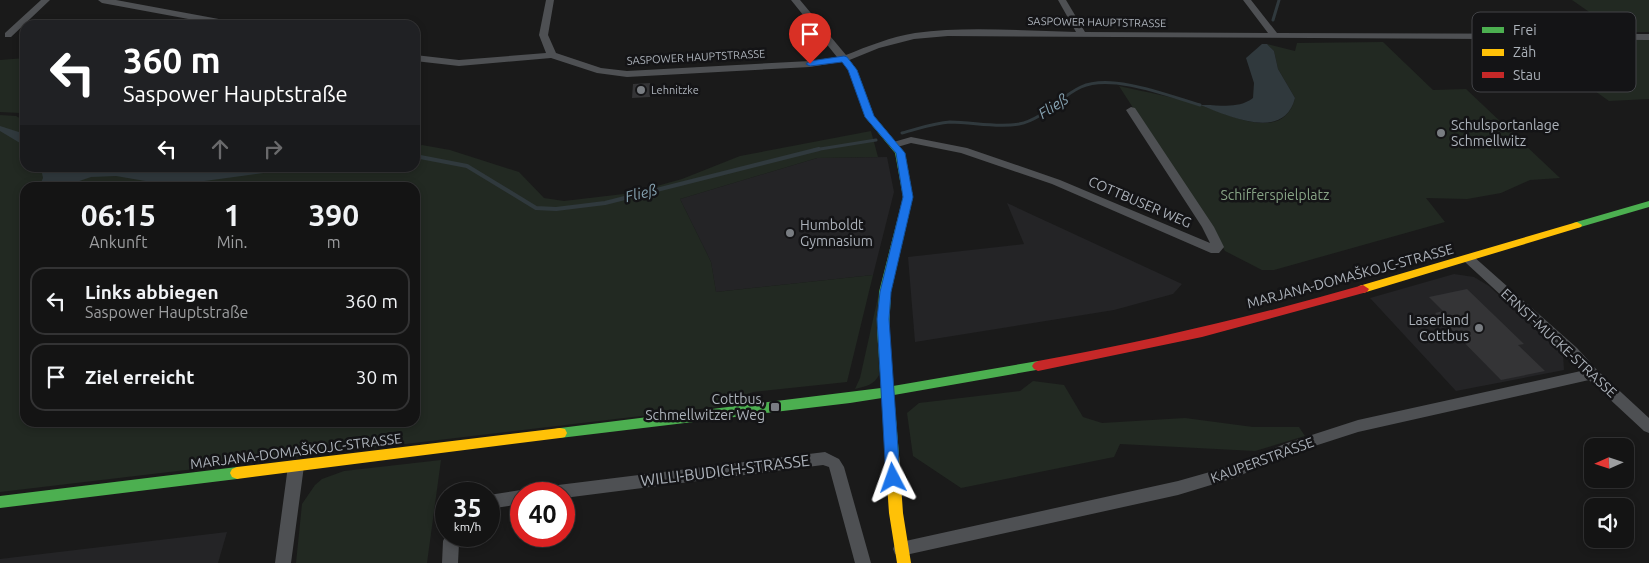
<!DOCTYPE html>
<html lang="de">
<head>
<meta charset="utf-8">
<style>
  :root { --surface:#141414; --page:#1d1d1d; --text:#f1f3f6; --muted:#9d9ea0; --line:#333334 }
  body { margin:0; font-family:Ubuntu,sans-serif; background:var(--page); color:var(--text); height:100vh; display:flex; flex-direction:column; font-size:19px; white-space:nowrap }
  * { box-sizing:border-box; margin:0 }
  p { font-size:16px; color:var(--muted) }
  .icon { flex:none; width:28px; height:28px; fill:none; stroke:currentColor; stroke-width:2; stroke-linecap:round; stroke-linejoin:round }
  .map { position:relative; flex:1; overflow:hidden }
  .side { position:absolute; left:20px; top:182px; width:400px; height:245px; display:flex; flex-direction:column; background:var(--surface); border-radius:15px; box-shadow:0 2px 8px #0003,0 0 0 1px var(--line) }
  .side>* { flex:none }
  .banner { position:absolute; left:20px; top:20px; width:400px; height:152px; border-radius:15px; box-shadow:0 2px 8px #0003,0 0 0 1px var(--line); background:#202124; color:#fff; overflow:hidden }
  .needle { width:32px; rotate:267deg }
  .fabs { position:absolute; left:1584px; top:438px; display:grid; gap:10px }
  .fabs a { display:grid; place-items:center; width:50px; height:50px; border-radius:10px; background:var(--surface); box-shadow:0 2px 8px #0003,0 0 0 1px var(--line); font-size:25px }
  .speed { position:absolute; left:435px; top:482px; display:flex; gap:10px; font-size:25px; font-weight:700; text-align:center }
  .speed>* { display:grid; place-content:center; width:65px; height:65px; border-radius:50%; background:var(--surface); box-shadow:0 2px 8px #0003,0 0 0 1px var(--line); line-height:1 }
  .speed small { font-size:12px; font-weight:400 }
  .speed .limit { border:8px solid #d22; background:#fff; color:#111 }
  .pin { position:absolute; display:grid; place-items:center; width:42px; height:42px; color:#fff; margin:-51px -21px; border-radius:50% 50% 50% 0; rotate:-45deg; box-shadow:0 0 5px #0007 }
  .pin .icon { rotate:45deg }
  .me { position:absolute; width:55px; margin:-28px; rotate:356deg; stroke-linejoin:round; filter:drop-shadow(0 0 4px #0008) }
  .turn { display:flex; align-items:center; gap:18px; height:105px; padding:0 20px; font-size:22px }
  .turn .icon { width:65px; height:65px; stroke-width:2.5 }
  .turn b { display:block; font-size:35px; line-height:42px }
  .lanes { display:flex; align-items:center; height:48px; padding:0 20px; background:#0003; justify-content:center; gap:25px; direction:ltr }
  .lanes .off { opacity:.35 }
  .eta { display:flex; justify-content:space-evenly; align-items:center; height:85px; text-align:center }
  .eta b { font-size:30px; font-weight:700; line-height:35px }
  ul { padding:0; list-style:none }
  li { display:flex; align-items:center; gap:15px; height:68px; margin:0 10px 8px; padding:0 10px; border:2px solid var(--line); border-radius:15px }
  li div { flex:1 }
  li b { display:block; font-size:19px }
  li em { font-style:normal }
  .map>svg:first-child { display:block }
  .built { fill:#242426 }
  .green { fill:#222922; fill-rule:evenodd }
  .water { fill:#30393d }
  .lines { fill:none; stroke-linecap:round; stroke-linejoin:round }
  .stream-far1 { stroke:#30393d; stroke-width:3 }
  .stream { stroke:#30393d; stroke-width:4 }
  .building { fill:#343436 }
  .street { fill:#4e5053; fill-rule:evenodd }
  .fast { fill:#4caf50; fill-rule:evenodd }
  .slow { fill:#ffc107; fill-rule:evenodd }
  .jam { fill:#c62828; fill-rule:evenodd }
  .route { fill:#1a73e8; stroke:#114b97 }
  .poi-dot { fill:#797d82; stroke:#141416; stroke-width:2 }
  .labels { text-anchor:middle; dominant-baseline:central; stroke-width:5; stroke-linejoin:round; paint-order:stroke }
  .far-street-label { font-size:11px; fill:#acb2ba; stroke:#141416 }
  .far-poi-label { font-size:11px; fill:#acb2ba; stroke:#141416; text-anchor:start }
  .poi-label { font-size:14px; fill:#acb2ba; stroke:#141416; text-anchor:start }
  .park-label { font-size:14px; fill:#87a385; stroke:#141416 }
  .street-label { font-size:14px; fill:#acb2ba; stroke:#141416 }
  .water-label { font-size:15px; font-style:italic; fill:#86a3b2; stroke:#141416 }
  .near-street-label { font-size:16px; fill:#acb2ba; stroke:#141416 }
  .key { fill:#141416; stroke:#424347; stroke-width:1 }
  .key-label { font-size:14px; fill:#acb2ba }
</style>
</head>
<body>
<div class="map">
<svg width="1649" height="563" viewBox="0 0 1649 563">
  <rect width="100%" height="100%" fill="#1a1a1a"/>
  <path class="built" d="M 887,157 L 894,192 L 873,275 L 716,292 L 711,262 L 680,199 L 817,158 Z
    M 1007,203 L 1182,284 L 1173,294 L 1114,310 L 915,342 L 908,257 L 1024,244 Z
    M 1454,274 L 1474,277 L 1489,286 L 1563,355 L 1564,370 L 1456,391 L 1370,298 Z
    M 227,532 L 218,563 L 0,563 L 0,559 Z"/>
  <path class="green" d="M 1572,0 L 1649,0 L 1649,32 L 1618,32 Z
    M 1523,40 L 1649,40 L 1649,99 L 1609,101 Z
    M 1383,42 L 1433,90 L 1466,89 L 1560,178 L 1530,180 L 1501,193 L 1467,199 L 1426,198 L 1445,222 L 1274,270 L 1262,270 L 1225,251 L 1119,86 C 1146,92 1173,97 1199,105 C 1228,113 1283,145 1295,98 L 1278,69 L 1274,51 L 1267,44 L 1295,51 L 1297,43 Z
    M 25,58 L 25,116 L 20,113 L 0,112 L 0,60 Z
    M 0,115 L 16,116 L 25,121 L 25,168 L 415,168 L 415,147 L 422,145 L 450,150 L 519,172 L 544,198 L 564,201 L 632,193 L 682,179 L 740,156 L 871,131 L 878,157 L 817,158 L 680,199 L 711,262 L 716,292 L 873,275 L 847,382 L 753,392 L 717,407 L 0,492 ZM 25,188 L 415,188 L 415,422 L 25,422 Z
    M 878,297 L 879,375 C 874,385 866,386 855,389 L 860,378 Z
    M 1033,381 L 1064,385 L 1083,417 L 1102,423 L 1185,418 L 1253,427 L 1299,427 L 1305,436 L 1255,451 L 1120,444 L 1114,457 L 961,488 L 913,456 L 907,413 L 919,403 L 1020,391 Z
    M 441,460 L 427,563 L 296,563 L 302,504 L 315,485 L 322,479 L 344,471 Z"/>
  <path class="water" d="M 1262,44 L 1267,44 L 1274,51 L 1278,69 L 1295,98 C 1284,142 1229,116 1200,105 C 1219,104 1237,110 1253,98 L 1254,83 L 1246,58 Z
    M 0,126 L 25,134 L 25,146 L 0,131 Z
    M 41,168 L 282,168 L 271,172 L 190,183 L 157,183 L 116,176 L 91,177 L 62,187 L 39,187 L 43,178 Z"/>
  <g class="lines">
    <path class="stream-far1" d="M 1273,20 L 1279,0
      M 902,133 C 918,129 933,123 950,122 C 973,122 996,128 1019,124 C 1044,119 1059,97 1081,87 C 1112,73 1169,96 1200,105
      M 814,150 L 876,140"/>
    <path class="stream" d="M 415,156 L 467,166 L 536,208 L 556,209 L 605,203 L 819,149"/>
  </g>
  <path class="building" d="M 650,83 L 650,97 L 632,98 L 633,84 Z
    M 1467,289 L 1524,344 L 1518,345 L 1545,371 L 1501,380 L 1435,313 L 1443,311 L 1429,297 Z"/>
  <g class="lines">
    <path class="street" d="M 41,0 L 50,0 L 11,37 L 5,37 L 5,33 Z
      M 98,0 L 116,0 L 235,22 L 239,25 L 221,25 L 102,3 Z
      M 546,0 L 554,0 L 548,35 L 556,53 L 601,68 L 627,71 L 810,61 L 837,57 L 791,0 L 800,0 L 846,55 C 868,46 891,37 915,33 C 966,26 1024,31 1076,32 L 1058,0 L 1066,0 L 1085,32 L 1268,33 L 1243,0 L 1251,0 L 1277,33 L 1649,34 L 1649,40 L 948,36 L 914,39 L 879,48 L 847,61 L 810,67 L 627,77 L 597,73 L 551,58 L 459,66 L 415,61 L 415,55 L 459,60 L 546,53 L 539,35 Z
      M 1131,107 L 1135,108 L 1214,227 L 1224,247 L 1219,253 L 1211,253 L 1052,184 L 961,153 L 911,143 L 894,148 L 889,145 L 890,143 L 911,137 L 967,148 L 1060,180 L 1210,243 L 1202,227 L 1126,110 Z
      M 1469,255 L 1473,256 L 1577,348 L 1597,370 L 1649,418 L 1649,433 L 1644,431 L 1589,380 L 1358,432 L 1296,452 L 1234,478 L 1178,495 L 901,556 L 895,554 L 893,549 L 895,544 L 901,542 L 1178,481 L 1231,466 L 1287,443 L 1358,420 L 1581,371 L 1567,356 L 1465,262 L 1463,259 Z
      M 825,452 L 839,459 L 844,467 L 871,563 L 855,563 L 829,467 L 823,465 L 564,498 L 564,494 L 534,494 L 537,489 L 542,487 Z
      M 296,460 L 301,461 L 304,466 L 291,563 L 275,563 L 288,466 L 291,461 Z
      M 521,490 L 527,494 L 521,494 L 521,504 L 489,509 L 489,495 Z
      M 446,535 L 446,536 L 463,536 L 459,543 L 458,563 L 442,563 L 443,541 Z"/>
    <path class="fast" d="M 844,56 L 847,57 L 857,70 L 874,116 L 905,153 L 913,197 L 891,292 L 889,329 L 893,386 L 1038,361 L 1042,363 L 1044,366 L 1042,369 L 894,395 L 899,455 L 897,459 L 892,461 L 887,459 L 885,455 L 882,398 L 850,403 L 560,438 L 555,437 L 553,433 L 555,429 L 560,428 L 881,388 L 877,329 L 879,292 L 903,197 L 895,153 L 865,117 L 849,70 L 840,59 Z
      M 1649,201 L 1649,207 L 1577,228 L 1572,225 L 1573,223 Z
      M 237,467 L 242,469 L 244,473 L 242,477 L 237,479 L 0,508 L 0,496 Z"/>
    <path class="slow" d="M 1577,222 L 1582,225 L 1581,227 L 1363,293 L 1357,289 L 1359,286 Z
      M 560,428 L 565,429 L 567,433 L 565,437 L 560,438 L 237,479 L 232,477 L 230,473 L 232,469 L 237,467 Z
      M 892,449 L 897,451 L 899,455 L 903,513 L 911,563 L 897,563 L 889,513 L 885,455 L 887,451 Z"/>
    <path class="jam" d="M 1363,285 L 1369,289 L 1367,292 L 1202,337 L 1038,371 L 1034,369 L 1032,366 L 1034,363 L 1038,361 C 1148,341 1256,316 1363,285 Z"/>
  </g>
  <path class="route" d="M 844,56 L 847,57 L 857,70 L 874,116 L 905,153 L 913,197 L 891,292 L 889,319 L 900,478 L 898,482 L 893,484 L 888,482 L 886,478 L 877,319 L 880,292 L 903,197 L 896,153 L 865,117 L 848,70 L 842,62 L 810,66 L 806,64 L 810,61 Z"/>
  <g class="poi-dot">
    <circle cx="641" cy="90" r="5"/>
    <circle cx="1441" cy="133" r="5"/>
    <circle cx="790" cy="233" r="5"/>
    <circle cx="1479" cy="328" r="5"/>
    <rect x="770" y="402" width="10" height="10" rx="2.5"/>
  </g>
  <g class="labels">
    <g class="far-street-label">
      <text transform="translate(1097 22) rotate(1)">SASPOWER HAUPTSTRASSE</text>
      <text transform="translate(696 57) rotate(-3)">SASPOWER HAUPTSTRASSE</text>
    </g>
    <g class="far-poi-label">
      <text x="651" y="90">Lehnitzke</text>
    </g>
    <g class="poi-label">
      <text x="1451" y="125">Schulsportanlage<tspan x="1451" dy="16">Schmellwitz</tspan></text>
      <text x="800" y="225">Humboldt<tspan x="800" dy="16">Gymnasium</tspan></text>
      <text x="1469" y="320" text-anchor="end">Laserland<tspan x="1469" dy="16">Cottbus</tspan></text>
      <text x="765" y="399" text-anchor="end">Cottbus,<tspan x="765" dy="16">Schmellwitzer Weg</tspan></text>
    </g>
    <g class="park-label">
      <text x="1275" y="195">Schifferspielplatz</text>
    </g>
    <g class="street-label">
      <text transform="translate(1140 202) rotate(23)">COTTBUSER WEG</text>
      <text transform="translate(1350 276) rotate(-15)">MARJANA-DOMAŠKOJC-STRASSE</text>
      <text transform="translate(1559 343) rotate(43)">ERNST-MUCKE-STRASSE</text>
      <text transform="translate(296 451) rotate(-7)">MARJANA-DOMAŠKOJC-STRASSE</text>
      <text transform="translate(1262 460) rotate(-20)">KAUPERSTRASSE</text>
    </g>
    <g class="water-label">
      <text transform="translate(1053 106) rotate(-33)">Fließ</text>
      <text transform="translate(641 193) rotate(-14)">Fließ</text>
    </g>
    <g class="near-street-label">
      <text transform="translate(725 470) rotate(-7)">WILLI-BUDICH-STRASSE</text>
    </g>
  </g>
  <rect x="1472" y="12" width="164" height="80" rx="8" class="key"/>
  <rect x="1482" y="27" width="22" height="6" fill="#4caf50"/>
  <rect x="1482" y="49" width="22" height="7" fill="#ffc107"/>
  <rect x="1482" y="72" width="22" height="6" fill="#c62828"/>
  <g class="key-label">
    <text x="1513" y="35">Frei</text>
    <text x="1513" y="57">Zäh</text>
    <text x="1513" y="80">Stau</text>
  </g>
</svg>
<div class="fabs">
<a><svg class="needle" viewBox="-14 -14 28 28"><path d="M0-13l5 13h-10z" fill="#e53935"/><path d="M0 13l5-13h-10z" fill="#9d9ea0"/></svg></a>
<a><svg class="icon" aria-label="sound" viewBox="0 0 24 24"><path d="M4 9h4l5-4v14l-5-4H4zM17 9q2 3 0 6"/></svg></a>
</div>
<div class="speed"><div>35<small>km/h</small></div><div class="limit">40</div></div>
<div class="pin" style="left:810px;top:64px;background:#d93025"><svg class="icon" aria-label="arrive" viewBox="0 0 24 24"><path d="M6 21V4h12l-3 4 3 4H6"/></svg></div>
<svg class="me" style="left:893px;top:478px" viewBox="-20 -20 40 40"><path d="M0-17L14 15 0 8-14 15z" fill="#1a73e8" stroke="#fff" stroke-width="4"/></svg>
<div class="banner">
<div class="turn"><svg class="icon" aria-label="left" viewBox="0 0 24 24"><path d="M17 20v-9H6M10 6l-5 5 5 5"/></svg><div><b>360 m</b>Saspower Hauptstraße</div></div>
<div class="lanes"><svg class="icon" aria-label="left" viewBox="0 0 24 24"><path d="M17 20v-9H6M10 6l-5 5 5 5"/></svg><svg class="icon off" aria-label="ahead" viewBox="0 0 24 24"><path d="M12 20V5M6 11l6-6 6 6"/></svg><svg class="icon off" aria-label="right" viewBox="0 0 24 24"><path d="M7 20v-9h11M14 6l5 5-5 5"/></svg></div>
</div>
<section class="side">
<div class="eta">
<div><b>06:15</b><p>Ankunft</p></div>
<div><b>1</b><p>Min.</p></div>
<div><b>390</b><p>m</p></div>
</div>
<ul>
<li><svg class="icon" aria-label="left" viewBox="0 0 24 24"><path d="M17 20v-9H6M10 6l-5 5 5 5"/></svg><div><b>Links abbiegen</b><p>Saspower Hauptstraße</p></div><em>360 m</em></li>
<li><svg class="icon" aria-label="arrive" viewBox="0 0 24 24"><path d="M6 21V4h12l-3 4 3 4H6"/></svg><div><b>Ziel erreicht</b></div><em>30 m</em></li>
</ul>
</section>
</div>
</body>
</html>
